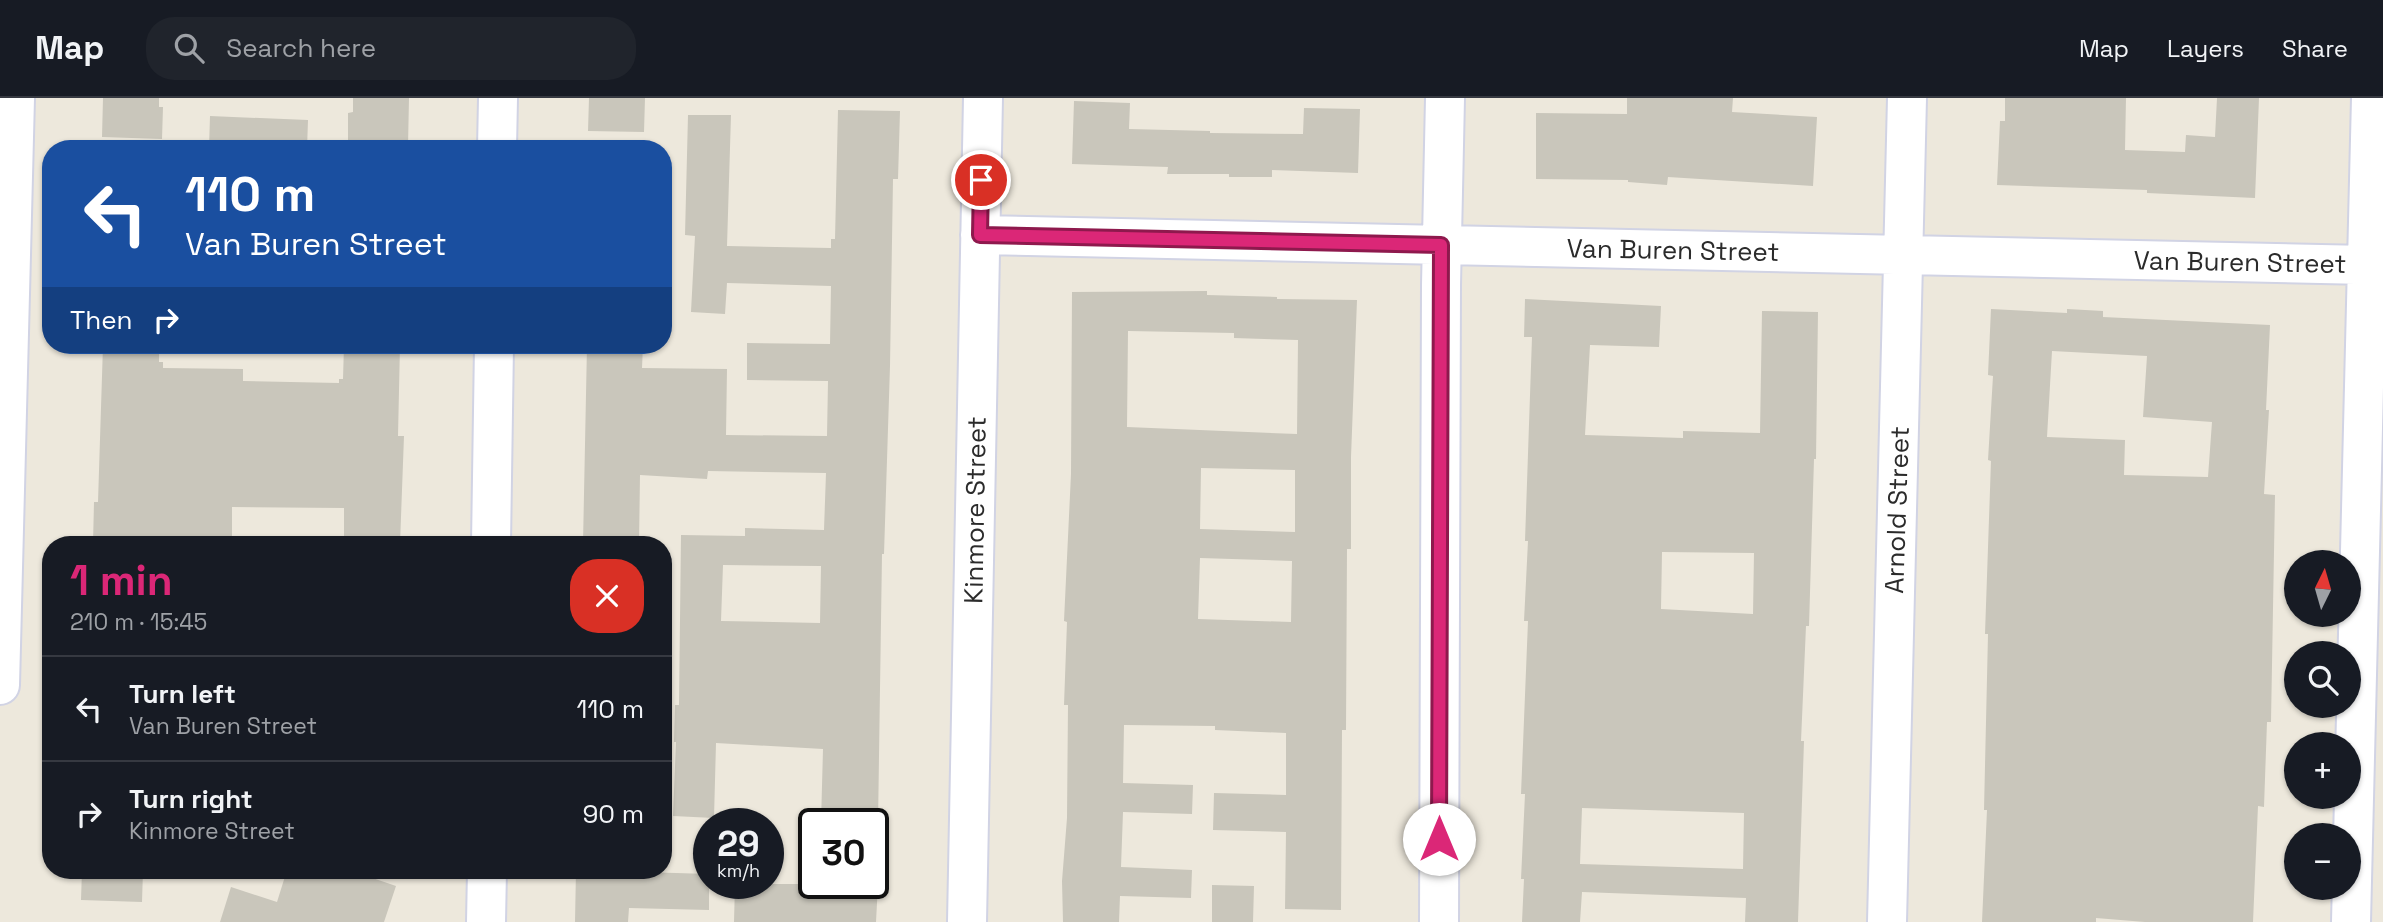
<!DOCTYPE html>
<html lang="en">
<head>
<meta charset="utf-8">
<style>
  :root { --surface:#171b24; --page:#20242c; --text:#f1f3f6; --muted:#9ea1a6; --line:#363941; --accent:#db2777 }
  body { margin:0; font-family:"Space Grotesk",sans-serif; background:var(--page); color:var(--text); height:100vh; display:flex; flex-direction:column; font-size:26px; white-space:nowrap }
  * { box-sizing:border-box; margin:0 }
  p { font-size:23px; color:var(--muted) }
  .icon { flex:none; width:38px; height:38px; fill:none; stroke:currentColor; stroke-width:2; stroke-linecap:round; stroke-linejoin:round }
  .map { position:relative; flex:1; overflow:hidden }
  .sheet { position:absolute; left:42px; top:438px; width:630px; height:343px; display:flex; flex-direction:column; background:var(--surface); border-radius:28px; box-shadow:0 2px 5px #0004 }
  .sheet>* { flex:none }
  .guide { position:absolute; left:42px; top:42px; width:630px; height:214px; border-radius:28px; box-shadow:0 2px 5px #0004; background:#1a4fa0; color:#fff; overflow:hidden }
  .needle { width:46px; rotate:5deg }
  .buttons { position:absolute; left:2284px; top:452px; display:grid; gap:14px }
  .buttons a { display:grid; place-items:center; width:77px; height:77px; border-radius:50%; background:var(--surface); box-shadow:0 2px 5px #0004; font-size:35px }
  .speed { position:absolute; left:693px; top:710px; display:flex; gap:14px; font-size:35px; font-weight:700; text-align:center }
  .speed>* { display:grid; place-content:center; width:91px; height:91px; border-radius:50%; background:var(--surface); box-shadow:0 2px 5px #0004; line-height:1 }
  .speed small { font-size:18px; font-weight:400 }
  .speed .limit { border:4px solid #111; border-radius:10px; background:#fff; color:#111 }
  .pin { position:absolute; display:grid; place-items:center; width:60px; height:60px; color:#fff; margin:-30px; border:4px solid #fff; border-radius:50%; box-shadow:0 2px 7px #0007 }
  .me { position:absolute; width:77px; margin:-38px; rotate:0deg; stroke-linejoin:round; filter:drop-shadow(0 0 5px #0008) }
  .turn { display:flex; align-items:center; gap:24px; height:147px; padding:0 28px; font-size:32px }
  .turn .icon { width:91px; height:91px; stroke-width:2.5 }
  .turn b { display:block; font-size:49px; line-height:60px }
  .then { display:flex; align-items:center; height:66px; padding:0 28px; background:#0003; gap:14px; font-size:26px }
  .round { display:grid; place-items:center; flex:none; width:74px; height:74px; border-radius:28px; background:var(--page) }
  .head { display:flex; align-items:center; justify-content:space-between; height:119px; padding:0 28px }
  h1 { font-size:42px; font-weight:600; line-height:52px; color:var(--accent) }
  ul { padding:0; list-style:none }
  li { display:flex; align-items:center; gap:21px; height:105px; padding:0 28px; border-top:2px solid var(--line) }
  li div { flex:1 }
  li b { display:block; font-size:26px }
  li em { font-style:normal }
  header { display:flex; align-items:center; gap:42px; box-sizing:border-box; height:98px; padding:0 35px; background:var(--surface); border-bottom:2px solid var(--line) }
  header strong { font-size:33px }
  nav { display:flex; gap:38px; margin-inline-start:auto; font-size:24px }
  .search { width:490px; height:63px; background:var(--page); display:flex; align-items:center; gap:18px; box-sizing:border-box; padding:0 24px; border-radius:28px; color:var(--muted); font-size:26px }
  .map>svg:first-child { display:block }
  .building { fill:#c9c6bb; fill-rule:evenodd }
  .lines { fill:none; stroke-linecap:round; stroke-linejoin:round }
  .minor-casing { stroke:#d1d3e4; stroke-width:42 }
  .minor { stroke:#fff; stroke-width:38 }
  .route-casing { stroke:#8e194d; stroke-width:18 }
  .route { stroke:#db2777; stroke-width:12 }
  .labels { text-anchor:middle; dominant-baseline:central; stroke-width:6; stroke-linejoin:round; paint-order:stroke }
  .street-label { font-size:26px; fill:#2b2b2b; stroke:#fff }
</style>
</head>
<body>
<header>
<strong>Map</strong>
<div class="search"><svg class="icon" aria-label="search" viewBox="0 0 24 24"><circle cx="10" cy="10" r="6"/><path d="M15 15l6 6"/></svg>Search here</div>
<nav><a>Map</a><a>Layers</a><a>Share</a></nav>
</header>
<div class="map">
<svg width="2383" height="824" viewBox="0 0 2383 824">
  <rect width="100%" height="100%" fill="#ede8dc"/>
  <path class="building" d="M 103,0 L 159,0 L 159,9 L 163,9 L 162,41 L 102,39 Z
    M 353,0 L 409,0 L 408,48 L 348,46 L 348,15 L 353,14 Z
    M 589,0 L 645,0 L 644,34 L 588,33 Z
    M 1627,0 L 1733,0 L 1732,14 L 1817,19 L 1813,88 L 1668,79 L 1667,87 L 1628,84 L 1628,82 L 1536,81 L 1536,15 L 1627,16 Z
    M 2005,0 L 2126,0 L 2125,52 L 2185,54 L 2186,37 L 2215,39 L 2217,0 L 2259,0 L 2255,100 L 2147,95 L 2147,92 L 1997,87 L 2000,23 L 2005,23 Z
    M 1074,3 L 1130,5 L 1129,31 L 1210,33 L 1210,35 L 1303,36 L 1304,10 L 1360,11 L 1358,75 L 1272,72 L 1272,79 L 1229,79 L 1229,76 L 1167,76 L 1168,69 L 1072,66 Z
    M 838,12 L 900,13 L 898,81 L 893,81 L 890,268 L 884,456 L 882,456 L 878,726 L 821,725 L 823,651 L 716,645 L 714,720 L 673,718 L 676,644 L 674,644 L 675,607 L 679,607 L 681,437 L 745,438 L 745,430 L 824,432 L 826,375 L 708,373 L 707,381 L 640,377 L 639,446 L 583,446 L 587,247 L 643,247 L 642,270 L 727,271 L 726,337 L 827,338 L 828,283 L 747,282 L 747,245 L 830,246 L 831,188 L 727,185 L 725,216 L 691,214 L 695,138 L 685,137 L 688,17 L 731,17 L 727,148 L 831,150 L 831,141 L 835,141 ZM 723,467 L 821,468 L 820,525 L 721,523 Z
    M 210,18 L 308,22 L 307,51 L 209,51 Z
    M 1207,193 L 1207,197 L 1277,199 L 1277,201 L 1357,202 L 1351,359 L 1351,451 L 1347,451 L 1346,632 L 1342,632 L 1341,812 L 1285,811 L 1286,734 L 1213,732 L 1214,695 L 1286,697 L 1286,635 L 1215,632 L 1215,628 L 1124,627 L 1123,685 L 1193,687 L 1192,716 L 1123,714 L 1121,769 L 1192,772 L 1191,800 L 1120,798 L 1119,824 L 1063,824 L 1062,783 L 1067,720 L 1068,607 L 1064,607 L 1067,524 L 1064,523 L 1071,376 L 1072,194 ZM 1128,233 L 1234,235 L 1234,240 L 1298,242 L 1297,336 L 1127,329 ZM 1201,370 L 1295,372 L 1295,434 L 1200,431 ZM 1200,460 L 1292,463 L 1291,524 L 1198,521 Z
    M 1525,201 L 1661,208 L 1659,249 L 1590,247 L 1585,337 L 1683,340 L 1683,333 L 1760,335 L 1762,213 L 1818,214 L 1816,361 L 1814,361 L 1809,528 L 1806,528 L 1801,643 L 1804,643 L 1798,824 L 1745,824 L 1746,800 L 1582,794 L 1580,824 L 1522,824 L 1524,781 L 1521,781 L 1525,696 L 1521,696 L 1528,523 L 1524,523 L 1528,443 L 1525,443 L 1532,239 L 1524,239 ZM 1662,454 L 1754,455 L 1753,516 L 1661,511 ZM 1582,710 L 1744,715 L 1743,771 L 1580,766 Z
    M 1991,211 L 2067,215 L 2067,211 L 2103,213 L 2103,219 L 2270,227 L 2266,312 L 2269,312 L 2264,396 L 2275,397 L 2271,624 L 2267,624 L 2264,709 L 2258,708 L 2253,824 L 2145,824 L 2096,820 L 2096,824 L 1982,824 L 1987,712 L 1984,712 L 1988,536 L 1985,536 L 1991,363 L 1988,362 L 1993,278 L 1988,277 ZM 2052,253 L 2147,258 L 2143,319 L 2212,324 L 2208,379 L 2124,377 L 2125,342 L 2047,339 Z
    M 103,247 L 159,247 L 159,264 L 163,264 L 163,270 L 243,271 L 243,283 L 339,285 L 339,281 L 343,281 L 344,247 L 400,247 L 398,338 L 404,338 L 400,446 L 344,446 L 344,410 L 232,409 L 232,446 L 93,446 L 94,404 L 98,404 Z
    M 82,772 L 143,772 L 142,804 L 81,802 Z
    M 287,772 L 349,772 L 396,788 L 384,824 L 220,824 L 231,789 L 277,804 Z
    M 576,772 L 709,776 L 709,812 L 629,810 L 628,824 L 575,824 Z
    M 735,786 L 878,786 L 876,824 L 734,824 Z
    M 1212,787 L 1254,788 L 1253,824 L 1212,824 Z"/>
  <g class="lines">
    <g class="minor-casing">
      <path id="minor" d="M 497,51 L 498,0
        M 980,137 L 2367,167
        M 491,446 L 494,247
        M 0,587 L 15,0
        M 486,824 L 487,772
        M 967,824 L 983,0
        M 1439,824 L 1441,187 L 1445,0
        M 1887,824 L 1907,0
        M 2351,824 L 2371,0"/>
    </g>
    <use href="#minor" class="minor"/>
  </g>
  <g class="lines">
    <g class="route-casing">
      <path id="route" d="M 981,82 L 980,137 L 1441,147 L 1439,741"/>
    </g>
    <use href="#route" class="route"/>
  </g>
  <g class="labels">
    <g class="street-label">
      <text transform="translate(1673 152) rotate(1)">Van Buren Street</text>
      <text transform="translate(2240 164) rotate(1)">Van Buren Street</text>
      <text transform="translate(975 412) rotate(-89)">Kinmore Street</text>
      <text transform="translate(1897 412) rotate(-88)">Arnold Street</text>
    </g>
  </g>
</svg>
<div class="buttons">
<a><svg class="needle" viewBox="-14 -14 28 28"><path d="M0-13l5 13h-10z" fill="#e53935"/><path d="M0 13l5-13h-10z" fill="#9ea1a6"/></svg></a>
<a><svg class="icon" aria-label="search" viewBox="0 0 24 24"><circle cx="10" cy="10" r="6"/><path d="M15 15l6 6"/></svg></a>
<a>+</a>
<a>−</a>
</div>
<div class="speed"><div>29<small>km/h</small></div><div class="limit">30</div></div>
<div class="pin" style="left:981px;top:82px;background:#d93025"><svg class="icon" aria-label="arrive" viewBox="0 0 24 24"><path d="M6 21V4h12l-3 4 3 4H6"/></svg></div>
<svg class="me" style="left:1439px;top:741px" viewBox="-20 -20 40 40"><circle r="19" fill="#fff"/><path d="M0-13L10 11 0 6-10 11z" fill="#db2777"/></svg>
<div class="guide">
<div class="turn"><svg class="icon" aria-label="left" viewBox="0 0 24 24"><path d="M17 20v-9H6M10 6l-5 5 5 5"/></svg><div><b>110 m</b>Van Buren Street</div></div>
<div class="then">Then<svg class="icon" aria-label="right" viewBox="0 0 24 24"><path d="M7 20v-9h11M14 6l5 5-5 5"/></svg></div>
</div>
<section class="sheet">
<div class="head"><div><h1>1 min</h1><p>210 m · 15:45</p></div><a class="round" style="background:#d93025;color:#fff"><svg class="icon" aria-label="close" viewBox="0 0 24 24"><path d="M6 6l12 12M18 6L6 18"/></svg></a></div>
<ul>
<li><svg class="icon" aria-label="left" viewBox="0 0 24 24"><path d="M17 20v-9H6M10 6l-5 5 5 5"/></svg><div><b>Turn left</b><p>Van Buren Street</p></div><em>110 m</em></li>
<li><svg class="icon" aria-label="right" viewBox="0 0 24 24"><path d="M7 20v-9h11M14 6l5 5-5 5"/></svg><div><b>Turn right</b><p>Kinmore Street</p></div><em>90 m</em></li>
</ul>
</section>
</div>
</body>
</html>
